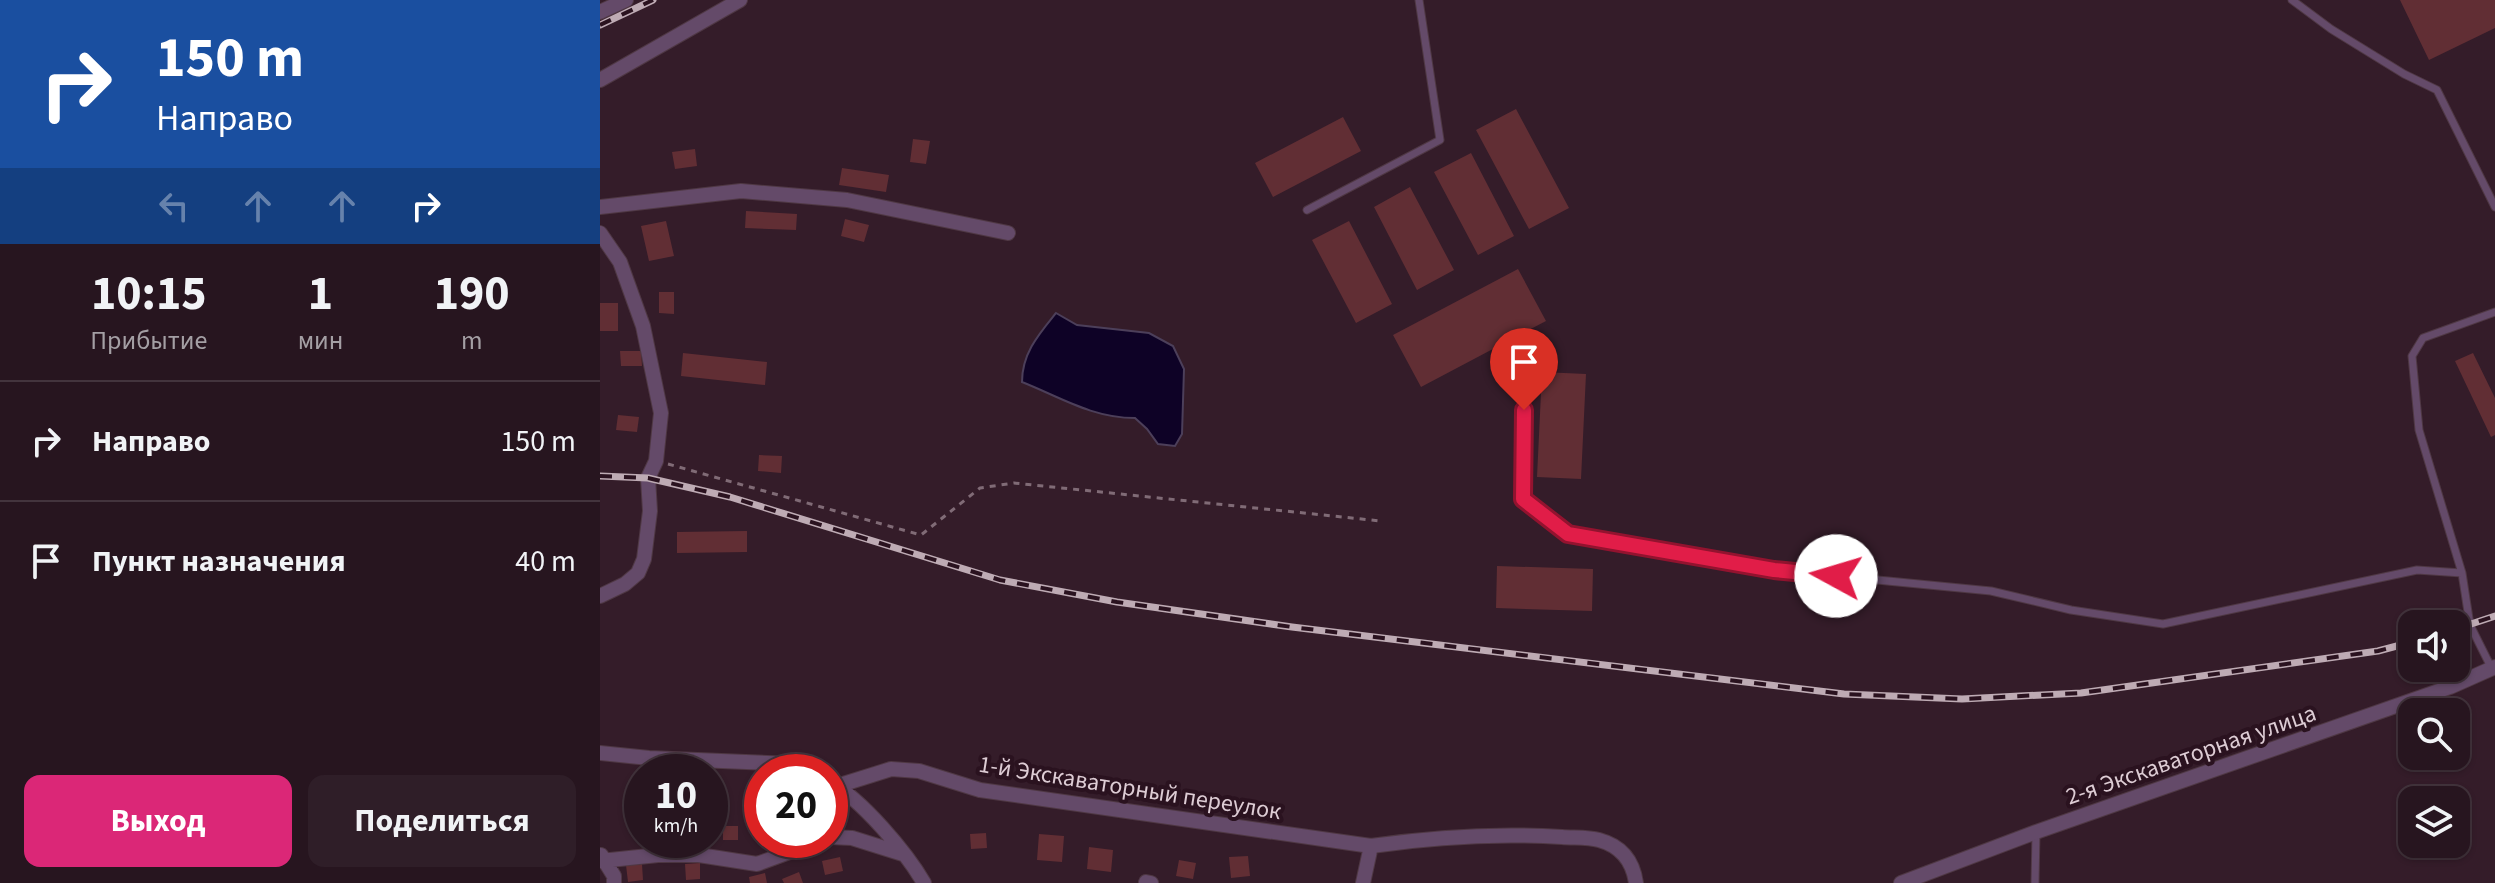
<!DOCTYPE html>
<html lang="ru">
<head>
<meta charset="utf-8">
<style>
  :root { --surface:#27151f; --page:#2f1e28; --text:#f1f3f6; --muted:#a49fa4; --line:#43343d; --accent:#db2777 }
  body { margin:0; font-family:"Source Sans 3",sans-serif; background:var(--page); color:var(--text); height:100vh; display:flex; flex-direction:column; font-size:30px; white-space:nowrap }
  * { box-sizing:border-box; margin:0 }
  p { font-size:26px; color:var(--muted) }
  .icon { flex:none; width:44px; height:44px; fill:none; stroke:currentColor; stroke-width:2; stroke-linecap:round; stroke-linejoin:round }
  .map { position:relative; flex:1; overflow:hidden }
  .panel { display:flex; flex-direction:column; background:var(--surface); width:600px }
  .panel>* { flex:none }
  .banner { background:#1a4fa0; color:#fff; overflow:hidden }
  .buttons { position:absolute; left:1798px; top:610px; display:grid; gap:16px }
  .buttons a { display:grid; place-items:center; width:72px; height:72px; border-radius:16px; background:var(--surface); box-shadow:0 2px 6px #0004,0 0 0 2px var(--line); font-size:40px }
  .speed { position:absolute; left:24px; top:754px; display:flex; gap:16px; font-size:40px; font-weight:700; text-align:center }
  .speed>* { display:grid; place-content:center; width:104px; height:104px; border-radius:50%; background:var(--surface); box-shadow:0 2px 6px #0004,0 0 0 2px var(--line); line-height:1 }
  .speed small { font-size:20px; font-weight:400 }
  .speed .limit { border:12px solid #d22; background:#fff; color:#111 }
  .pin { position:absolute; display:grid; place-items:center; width:68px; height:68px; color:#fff; margin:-82px -34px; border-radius:50% 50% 50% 0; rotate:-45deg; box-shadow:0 0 8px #0007 }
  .pin .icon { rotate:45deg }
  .me { position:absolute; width:88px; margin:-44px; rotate:276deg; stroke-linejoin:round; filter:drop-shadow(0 0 6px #0008) }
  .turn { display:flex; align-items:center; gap:28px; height:168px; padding:0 24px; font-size:36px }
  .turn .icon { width:104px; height:104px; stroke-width:2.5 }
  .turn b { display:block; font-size:56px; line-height:68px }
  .lanes { display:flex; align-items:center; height:76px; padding:0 24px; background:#0003; justify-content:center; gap:40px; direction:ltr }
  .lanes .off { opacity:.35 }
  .eta { display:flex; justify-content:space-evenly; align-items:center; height:136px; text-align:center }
  .eta b { font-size:48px; font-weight:700; line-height:56px }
  .action { display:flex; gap:16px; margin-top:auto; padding:16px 24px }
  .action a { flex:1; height:92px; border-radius:16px; background:var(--accent); color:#fff; font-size:32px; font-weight:700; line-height:92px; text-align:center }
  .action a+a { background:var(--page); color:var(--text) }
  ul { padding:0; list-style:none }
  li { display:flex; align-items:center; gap:24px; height:120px; padding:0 24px; border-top:2px solid var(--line) }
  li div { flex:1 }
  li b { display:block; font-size:30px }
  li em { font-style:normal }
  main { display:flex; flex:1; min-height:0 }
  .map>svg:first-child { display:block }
  .water { fill:#0e0226; stroke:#4c3f5a; stroke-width:2 }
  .building { fill:#612e34 }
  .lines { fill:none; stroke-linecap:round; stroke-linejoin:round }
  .lane-casing { stroke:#4f3844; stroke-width:9 }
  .street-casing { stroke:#4f3844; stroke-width:16 }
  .path { stroke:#806b76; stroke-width:3; stroke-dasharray:6 6; stroke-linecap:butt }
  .lane { stroke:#644a69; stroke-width:7 }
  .street { stroke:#644a69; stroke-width:14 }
  .rail-casing { stroke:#beabb4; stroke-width:7 }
  .rail { stroke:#2a121f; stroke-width:4; stroke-dasharray:12; stroke-linecap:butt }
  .route-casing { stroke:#92132f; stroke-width:20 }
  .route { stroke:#e11d48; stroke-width:14 }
  .labels { text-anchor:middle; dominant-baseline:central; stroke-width:8; stroke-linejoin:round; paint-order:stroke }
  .street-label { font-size:24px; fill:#ddccd4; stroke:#2a121f }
</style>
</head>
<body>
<main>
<section class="panel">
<div class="banner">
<div class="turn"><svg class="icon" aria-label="right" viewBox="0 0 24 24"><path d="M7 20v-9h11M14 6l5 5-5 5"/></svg><div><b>150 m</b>Направо</div></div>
<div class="lanes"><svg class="icon off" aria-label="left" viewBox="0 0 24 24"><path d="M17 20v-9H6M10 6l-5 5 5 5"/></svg><svg class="icon off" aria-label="ahead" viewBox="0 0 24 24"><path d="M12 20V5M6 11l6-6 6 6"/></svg><svg class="icon off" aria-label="ahead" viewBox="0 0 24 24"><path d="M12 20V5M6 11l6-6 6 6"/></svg><svg class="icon" aria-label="right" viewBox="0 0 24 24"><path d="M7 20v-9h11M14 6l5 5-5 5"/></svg></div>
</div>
<div class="eta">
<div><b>10:15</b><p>Прибытие</p></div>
<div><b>1</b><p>мин</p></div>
<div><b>190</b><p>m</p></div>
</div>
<ul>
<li><svg class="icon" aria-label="right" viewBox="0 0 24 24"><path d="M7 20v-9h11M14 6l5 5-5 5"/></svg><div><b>Направо</b></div><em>150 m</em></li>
<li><svg class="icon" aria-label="arrive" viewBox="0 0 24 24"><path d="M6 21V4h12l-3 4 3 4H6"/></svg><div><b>Пункт назначения</b></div><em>40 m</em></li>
</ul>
<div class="action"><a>Выход</a><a>Поделиться</a></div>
</section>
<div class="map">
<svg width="1895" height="883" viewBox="0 0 1895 883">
  <rect width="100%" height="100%" fill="#341c29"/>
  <path class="water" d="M 456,313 L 477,325 L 549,333 L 573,346 L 584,369 L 582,434 L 575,446 L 558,444 L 547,429 L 535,418 C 492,418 460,397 422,382 C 422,353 439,334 456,313 Z"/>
  <path class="building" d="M 1800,0 L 1895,0 L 1895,28 L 1829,60 Z
    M 916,109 L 969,208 L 929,229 L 876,130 Z
    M 743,117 L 761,151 L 673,197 L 655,163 Z
    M 313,139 L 330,141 L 326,164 L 310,162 Z
    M 95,149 L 97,166 L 75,169 L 72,152 Z
    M 871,153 L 914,236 L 878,255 L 834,172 Z
    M 242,168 L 289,175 L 286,192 L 239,185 Z
    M 810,187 L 854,270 L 817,290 L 774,207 Z
    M 146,211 L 197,214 L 196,230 L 145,228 Z
    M 245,219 L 269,225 L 264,242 L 241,236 Z
    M 66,221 L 74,256 L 49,261 L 41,226 Z
    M 749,221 L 792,304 L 756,323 L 712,240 Z
    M 918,269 L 946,321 L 821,387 L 793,335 Z
    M 59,292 L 74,292 L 74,314 L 59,313 Z
    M 0,303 L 18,303 L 18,331 L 0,331 Z
    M 20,351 L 41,351 L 42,366 L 21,366 Z
    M 83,353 L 167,362 L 165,385 L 81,376 Z
    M 1873,353 L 1895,398 L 1895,435 L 1891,437 L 1855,361 Z
    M 942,372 L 986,374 L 981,479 L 937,477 Z
    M 18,415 L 39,417 L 37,432 L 16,430 Z
    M 159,455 L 182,456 L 181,473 L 158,471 Z
    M 147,531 L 147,552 L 77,553 L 77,532 Z
    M 897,566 L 993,569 L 992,611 L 896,608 Z
    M 123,826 L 138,826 L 138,840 L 123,840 Z
    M 386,833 L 387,848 L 371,849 L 370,834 Z
    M 439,834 L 464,836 L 462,862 L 437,860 Z
    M 489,847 L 513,850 L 511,872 L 487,869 Z
    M 648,856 L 650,876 L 631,878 L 629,857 Z
    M 240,857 L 243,871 L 225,875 L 222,861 Z
    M 579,860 L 596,863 L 593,879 L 576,876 Z
    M 100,863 L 100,879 L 86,880 L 85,864 Z
    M 42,864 L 43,880 L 28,882 L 26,865 Z
    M 199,872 L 203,883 L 184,883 L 182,879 Z
    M 165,873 L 167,883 L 150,883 L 149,877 Z"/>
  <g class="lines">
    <g class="lane-casing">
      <path id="lane" d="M 1692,0 L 1731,29 L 1804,74 L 1837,90 L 1895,207
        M 707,210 L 840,140 L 819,0
        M 924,410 L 923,499 L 968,534 L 999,540 L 1174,570 L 1391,591 L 1471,610 L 1563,624 L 1817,570 L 1862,573
        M 1892,669 L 1870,625 L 1862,573 L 1819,430 L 1812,356 L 1823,338 L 1895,312
        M 1435,883 L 1436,833"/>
    </g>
    <g class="street-casing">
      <path id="street" d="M 0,12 L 26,0
        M 0,80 L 140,0
        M 0,207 L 141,191 L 247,200 L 408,233
        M 0,233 L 20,262 L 43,326 L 61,413 L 56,461 L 48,478 L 50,511 L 44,559 L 38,573 L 25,584 L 0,596
        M 0,753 L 49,758 L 192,764 L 211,772
        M 230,782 C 262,800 306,852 324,883
        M 237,786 L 291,769 L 319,771 L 380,790 L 771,846 L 763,883
        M 230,837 L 252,838 L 303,854
        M 771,846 C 833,837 899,833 962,837 C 973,838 988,837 999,840 C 1021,846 1033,861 1036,883
        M 1,855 L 14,876 L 14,883
        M 0,861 L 58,855 L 99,855 L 157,864 L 222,840
        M 546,882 L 551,883
        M 1301,883 L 1436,832 L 1850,687 L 1895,667"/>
    </g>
    <path class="path" d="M 68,464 L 321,535 L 380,488 L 414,483 L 781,521"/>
    <use href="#lane" class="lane"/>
    <use href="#street" class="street"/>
    <g class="rail-casing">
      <path id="rail" d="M 0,25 L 53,0
        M 0,476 L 48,478 L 130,497 L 400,580 L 517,602 L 692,627 L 1244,694 L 1362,699 L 1481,693 L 1778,651 L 1812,642
        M 1856,629 L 1895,616"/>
    </g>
    <use href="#rail" class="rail"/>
  </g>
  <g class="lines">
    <g class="route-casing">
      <path id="route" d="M 924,410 L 923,499 L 968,534 L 1174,570 L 1236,576"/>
    </g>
    <use href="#route" class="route"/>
  </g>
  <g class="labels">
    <g class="street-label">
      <text transform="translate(1591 755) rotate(-19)">2-я Экскаваторная улица</text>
      <text transform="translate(530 788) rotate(9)">1-й Экскаваторный переулок</text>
    </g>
  </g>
</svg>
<div class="buttons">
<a><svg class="icon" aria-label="sound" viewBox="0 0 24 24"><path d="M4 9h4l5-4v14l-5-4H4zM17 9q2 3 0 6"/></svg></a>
<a><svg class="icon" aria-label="search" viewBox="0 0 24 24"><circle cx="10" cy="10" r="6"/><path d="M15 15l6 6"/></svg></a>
<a><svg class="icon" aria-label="layers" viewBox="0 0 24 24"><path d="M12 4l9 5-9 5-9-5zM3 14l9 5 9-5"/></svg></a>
</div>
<div class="speed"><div>10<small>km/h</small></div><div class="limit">20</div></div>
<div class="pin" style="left:924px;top:410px;background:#d93025"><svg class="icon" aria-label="arrive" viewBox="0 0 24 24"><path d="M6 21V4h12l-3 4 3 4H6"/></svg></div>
<svg class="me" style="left:1236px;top:576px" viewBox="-20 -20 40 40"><circle r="19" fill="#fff"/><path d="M0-13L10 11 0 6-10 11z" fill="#e11d48"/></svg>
</div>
</main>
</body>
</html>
